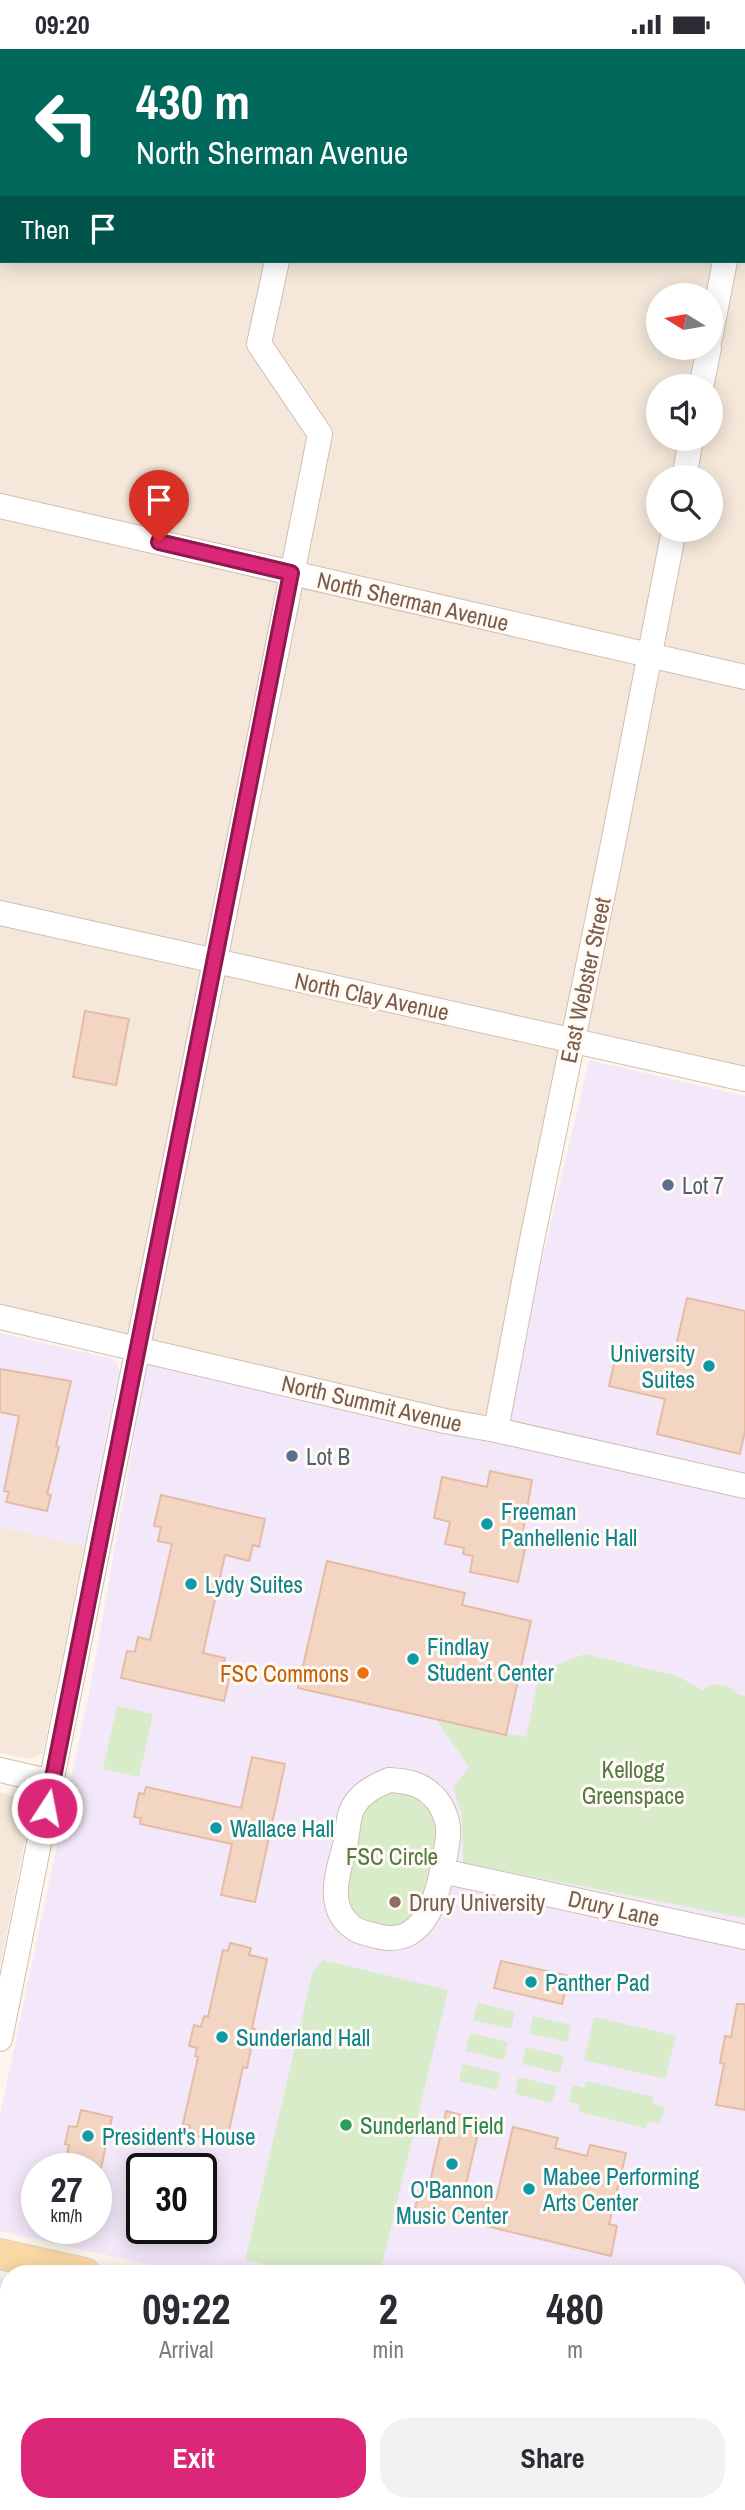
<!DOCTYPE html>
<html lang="en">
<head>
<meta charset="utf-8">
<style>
  :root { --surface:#fff; --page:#f2f2f3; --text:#2b2b33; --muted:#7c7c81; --accent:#db2777 }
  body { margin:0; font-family:"Archivo Narrow",sans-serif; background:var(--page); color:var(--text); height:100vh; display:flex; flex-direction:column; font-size:26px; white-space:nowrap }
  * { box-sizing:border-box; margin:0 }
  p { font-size:23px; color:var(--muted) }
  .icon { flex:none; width:38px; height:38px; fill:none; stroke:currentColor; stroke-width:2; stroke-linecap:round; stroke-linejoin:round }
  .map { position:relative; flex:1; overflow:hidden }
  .details { position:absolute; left:0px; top:2216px; width:746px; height:247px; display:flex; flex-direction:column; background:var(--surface); border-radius:28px 28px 0 0; box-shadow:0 4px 18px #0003 }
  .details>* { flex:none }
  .banner { position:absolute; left:0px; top:0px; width:746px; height:214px; box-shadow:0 4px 18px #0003; background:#00695c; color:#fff; overflow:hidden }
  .needle { width:46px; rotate:281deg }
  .tools { position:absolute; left:646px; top:234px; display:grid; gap:14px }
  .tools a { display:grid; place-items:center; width:77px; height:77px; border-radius:50%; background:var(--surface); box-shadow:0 4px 18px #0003; font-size:35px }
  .speed { position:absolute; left:21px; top:2104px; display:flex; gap:14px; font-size:35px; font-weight:700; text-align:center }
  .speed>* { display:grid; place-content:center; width:91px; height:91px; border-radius:50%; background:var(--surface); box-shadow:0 4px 18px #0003; line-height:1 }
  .speed small { font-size:18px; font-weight:400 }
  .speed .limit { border:4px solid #111; border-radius:10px; background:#fff; color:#111 }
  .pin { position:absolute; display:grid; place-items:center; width:60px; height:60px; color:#fff; margin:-72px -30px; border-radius:50% 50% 50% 0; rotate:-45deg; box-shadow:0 0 7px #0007 }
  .pin .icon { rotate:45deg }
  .me { position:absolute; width:77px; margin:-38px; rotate:11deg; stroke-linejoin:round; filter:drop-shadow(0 0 5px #0008) }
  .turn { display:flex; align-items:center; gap:24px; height:147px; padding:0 21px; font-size:32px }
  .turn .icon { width:91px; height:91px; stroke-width:2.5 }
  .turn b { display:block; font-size:49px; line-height:60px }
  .then { display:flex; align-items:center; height:66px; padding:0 21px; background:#0003; gap:14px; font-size:26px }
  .eta { display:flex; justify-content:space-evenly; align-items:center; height:119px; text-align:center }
  .eta b { font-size:42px; font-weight:700; line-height:49px }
  .primary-button { display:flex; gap:14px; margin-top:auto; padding:14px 21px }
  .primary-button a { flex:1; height:80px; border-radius:28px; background:var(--accent); color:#fff; font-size:28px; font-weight:700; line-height:80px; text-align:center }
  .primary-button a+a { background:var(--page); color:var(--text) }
  .status { display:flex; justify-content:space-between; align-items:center; height:49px; padding:0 35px; background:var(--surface); direction:ltr }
  .status svg { height:19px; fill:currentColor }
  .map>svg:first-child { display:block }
  .residential { fill:#f5e8da; fill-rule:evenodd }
  .education { fill:#f3e8fa; fill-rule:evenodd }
  .green { fill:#d8ecc9 }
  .building { fill:#f3d5c3; stroke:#e6bba3; stroke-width:2 }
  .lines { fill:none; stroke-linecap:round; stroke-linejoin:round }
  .minor-casing { stroke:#d1beb0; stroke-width:26 }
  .major-casing { stroke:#dad1cd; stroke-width:32 }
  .minor { stroke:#fff; stroke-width:24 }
  .major { stroke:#fbd9a5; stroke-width:30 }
  .rail-casing { stroke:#b9a8c9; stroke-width:8 }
  .rail { stroke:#fffaf3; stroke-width:5; stroke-dasharray:16; stroke-linecap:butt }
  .route-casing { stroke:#8e194d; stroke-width:18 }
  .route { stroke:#db2777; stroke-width:12 }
  .service-dot { fill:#5c6f8a; stroke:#fffaf3; stroke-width:2.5 }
  .culture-dot { fill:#0f9aa8; stroke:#fffaf3; stroke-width:2.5 }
  .food-dot { fill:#e8710a; stroke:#fffaf3; stroke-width:2.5 }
  .education-dot { fill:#8d6e63; stroke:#fffaf3; stroke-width:2.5 }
  .leisure-dot { fill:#2e9e5b; stroke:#fffaf3; stroke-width:2.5 }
  .labels { text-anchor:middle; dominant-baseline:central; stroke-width:6; stroke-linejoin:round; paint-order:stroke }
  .street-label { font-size:23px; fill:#7a5c4d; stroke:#fffaf3 }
  .service-label { font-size:23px; fill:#4e5e75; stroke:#fffaf3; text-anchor:start }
  .culture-label { font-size:23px; fill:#0d838f; stroke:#fffaf3; text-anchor:start }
  .food-label { font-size:23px; fill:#c56008; stroke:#fffaf3; text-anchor:end }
  .park-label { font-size:23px; fill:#537a41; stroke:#fffaf3 }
  .education-label { font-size:23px; fill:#785e54; stroke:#fffaf3; text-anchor:start }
  .leisure-label { font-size:23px; fill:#27864d; stroke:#fffaf3; text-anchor:start }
</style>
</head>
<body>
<div class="status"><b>09:20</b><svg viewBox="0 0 49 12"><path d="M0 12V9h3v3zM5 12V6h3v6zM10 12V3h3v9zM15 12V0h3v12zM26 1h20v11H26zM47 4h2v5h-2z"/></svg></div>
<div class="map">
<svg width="745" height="2461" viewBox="0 0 745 2461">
  <rect width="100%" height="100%" fill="#fdf6ec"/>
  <path class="residential" d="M 0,0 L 588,2 L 2,2 L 2,212 L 744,212 L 745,131 L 745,1020 L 568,980 L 485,1369 L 0,1257 ZM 658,247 L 710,247 L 710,299 L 658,299 ZM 658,338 L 710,338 L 710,390 L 658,390 ZM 658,429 L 710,429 L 710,481 L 658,481 Z
    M 0,1478 L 85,1497 L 43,1704 L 30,1710 L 0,1704 Z
    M 0,1743 L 27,1752 L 31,1761 L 0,1918 Z
    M 61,2454 L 221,2454 L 220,2461 L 65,2461 L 60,2460 Z
    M 351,2454 L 711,2454 L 709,2461 L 349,2461 Z"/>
  <path class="education" d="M 589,1011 L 745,1047 L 745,2350 L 737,2349 L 737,2224 L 185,2224 L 0,2182 L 0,2066 L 90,1640 L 151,1293 L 504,1373 ZM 37,2119 L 96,2119 L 96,2179 L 37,2179 ZM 142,2119 L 201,2119 L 201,2179 L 142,2179 Z
    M 0,1284 L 109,1309 L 115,1311 L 120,1322 L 85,1497 L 0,1478 Z
    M 0,2229 L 9,2231 L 9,2451 L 4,2450 L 2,2461 Z
    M 737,2405 L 745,2407 L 745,2461 L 709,2461 L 711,2454 L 737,2454 Z
    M 221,2454 L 324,2454 L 322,2461 L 220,2461 Z"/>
  <path class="green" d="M 585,1605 L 677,1627 L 703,1641 L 712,1635 L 730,1638 L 737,1645 L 745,1647 L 745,1869 L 463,1814 L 462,1765 L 453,1739 L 469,1718 L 437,1672 L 526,1688 L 540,1622 Z
    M 117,1657 L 153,1665 L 139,1728 L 103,1720 Z
    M 396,1740 L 424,1749 L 435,1768 L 437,1785 L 420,1856 L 411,1868 L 399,1878 L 368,1876 L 351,1863 L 344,1839 L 360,1769 L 372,1749 Z
    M 323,1911 L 448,1941 L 380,2224 L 303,2224 L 245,2211 L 313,1922 Z
    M 478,1954 L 515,1963 L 511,1980 L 473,1971 Z
    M 533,1967 L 571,1976 L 567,1993 L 529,1984 Z
    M 594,1968 L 676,1987 L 665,2030 L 584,2011 Z
    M 470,1984 L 508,1993 L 504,2011 L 466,2002 Z
    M 526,1998 L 564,2007 L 560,2024 L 522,2015 Z
    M 463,2015 L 501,2024 L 497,2041 L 459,2032 Z
    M 519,2028 L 556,2037 L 552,2054 L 515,2045 Z
    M 586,2032 L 654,2048 L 652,2055 L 665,2058 L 660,2075 L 648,2072 L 646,2079 L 579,2063 L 580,2056 L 569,2053 L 573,2036 L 584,2039 Z"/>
  <path class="building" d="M 85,962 L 129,970 L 116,1036 L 73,1028 Z
    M 687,1249 L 745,1262 L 745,1382 L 740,1405 L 657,1385 L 665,1350 L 609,1337 L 618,1297 L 643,1302 L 641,1308 L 672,1315 Z
    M 0,1320 L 71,1332 L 56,1397 L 59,1398 L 47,1445 L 51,1446 L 47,1462 L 6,1453 L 9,1443 L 4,1442 L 19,1367 L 0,1363 Z
    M 490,1422 L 532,1431 L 520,1499 L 525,1500 L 518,1533 L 470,1523 L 473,1507 L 463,1505 L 464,1499 L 445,1495 L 450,1473 L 434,1469 L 442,1428 L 487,1438 Z
    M 161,1446 L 265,1470 L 259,1498 L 253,1496 L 249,1512 L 225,1506 L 203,1604 L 225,1609 L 222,1624 L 230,1626 L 224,1652 L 121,1629 L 127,1602 L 135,1603 L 138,1588 L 150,1591 L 172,1495 L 158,1492 L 161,1478 L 154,1477 Z
    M 327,1512 L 465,1544 L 462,1556 L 531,1572 L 506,1686 L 298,1639 Z
    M 252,1708 L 285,1715 L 255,1853 L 221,1846 L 232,1795 L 140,1775 L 141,1769 L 134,1768 L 139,1744 L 144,1745 L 146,1738 L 241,1759 Z
    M 230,1894 L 251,1899 L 249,1906 L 267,1910 L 252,1979 L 255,1980 L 247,2019 L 243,2018 L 228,2086 L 207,2081 L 205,2089 L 188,2085 L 190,2077 L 183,2075 L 198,2008 L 195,2007 L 197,1999 L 189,1997 L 194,1976 L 201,1978 L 204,1967 L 208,1968 L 223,1901 L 228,1902 Z
    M 501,1912 L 569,1927 L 562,1955 L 494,1939 Z
    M 737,1955 L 745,1955 L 745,2061 L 716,2056 L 724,2015 L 720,2014 L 725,1987 L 731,1988 Z
    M 81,2061 L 112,2068 L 101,2119 L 78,2119 L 79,2113 L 66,2111 L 69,2096 L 65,2095 L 69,2077 L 77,2078 Z
    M 446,2062 L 481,2071 L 464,2144 L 496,2151 L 513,2078 L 558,2089 L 555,2099 L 587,2107 L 590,2096 L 626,2104 L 609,2175 L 617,2177 L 611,2207 L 415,2160 L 421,2132 L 430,2133 Z"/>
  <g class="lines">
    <g class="minor-casing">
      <path id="minor" d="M 318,2 L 318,0
        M 744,116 L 745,110
        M 710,289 L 725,212
        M 701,338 L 709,299
        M 684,429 L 691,390
        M 0,457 L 745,628
        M 0,864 L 745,1030
        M 0,1268 L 445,1372 L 496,1381 L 745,1437
        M 496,1381 L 531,1196 L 612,800 L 674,481
        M 0,1721 L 52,1733
        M 389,1731 C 406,1732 421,1734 433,1747 C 441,1754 448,1770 448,1780 C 449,1789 446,1799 445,1807 C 439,1842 427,1897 381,1888 C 372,1886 362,1884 355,1880 C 323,1859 339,1821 346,1792 C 348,1781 348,1764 355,1755 C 363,1743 375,1737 389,1731 Z
        M 442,1822 L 745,1888
        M 0,1990 L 320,385 L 259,295 L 277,212
        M 334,2461 L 336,2454"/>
    </g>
    <g class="major-casing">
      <path id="major" d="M 0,2205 L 85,2224
        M 737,2371 L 745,2373"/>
    </g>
    <use href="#minor" class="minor"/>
    <use href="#major" class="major"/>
    <g class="rail-casing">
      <path id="rail" d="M 669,0 L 671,2
        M 744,69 L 745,70"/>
    </g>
    <use href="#rail" class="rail"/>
  </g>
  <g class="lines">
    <g class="route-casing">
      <path id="route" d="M 47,1759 L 291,524 L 159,493"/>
    </g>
    <use href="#route" class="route"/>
  </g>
  <g class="service-dot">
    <circle cx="668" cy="1136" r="7"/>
    <circle cx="292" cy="1407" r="7"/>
  </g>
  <g class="culture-dot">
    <circle cx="709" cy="1317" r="7"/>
    <circle cx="487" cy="1475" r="7"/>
    <circle cx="191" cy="1535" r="7"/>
    <circle cx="413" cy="1610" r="7"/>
    <circle cx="216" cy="1779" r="7"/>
    <circle cx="531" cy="1933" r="7"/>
    <circle cx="222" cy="1988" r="7"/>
    <circle cx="88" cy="2087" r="7"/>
    <circle cx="452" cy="2115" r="7"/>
    <circle cx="529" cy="2140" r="7"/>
  </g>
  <circle class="food-dot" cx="363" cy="1624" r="7"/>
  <circle class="education-dot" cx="395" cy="1853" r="7"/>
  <circle class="leisure-dot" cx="346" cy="2076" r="7"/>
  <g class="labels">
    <g class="street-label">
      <text transform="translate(413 552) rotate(13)">North Sherman Avenue</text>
      <text transform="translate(585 931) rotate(-78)">East Webster Street</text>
      <text transform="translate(372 947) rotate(12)">North Clay Avenue</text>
      <text transform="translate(372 1354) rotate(13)">North Summit Avenue</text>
      <text transform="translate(614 1859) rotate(13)">Drury Lane</text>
    </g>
    <g class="service-label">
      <text x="682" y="1136">Lot 7</text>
      <text x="306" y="1407">Lot B</text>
    </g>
    <g class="culture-label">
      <text x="695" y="1304" text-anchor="end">University<tspan x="695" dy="26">Suites</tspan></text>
      <text x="501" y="1462">Freeman<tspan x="501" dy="26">Panhellenic Hall</tspan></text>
      <text x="205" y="1535">Lydy Suites</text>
      <text x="427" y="1597">Findlay<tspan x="427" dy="26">Student Center</tspan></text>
      <text x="230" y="1779">Wallace Hall</text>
      <text x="545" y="1933">Panther Pad</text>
      <text x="236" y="1988">Sunderland Hall</text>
      <text x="102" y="2087">President's House</text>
      <text x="543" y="2127">Mabee Performing<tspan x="543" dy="26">Arts Center</tspan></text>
      <text x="452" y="2140" text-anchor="middle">O'Bannon<tspan x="452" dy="26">Music Center</tspan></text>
    </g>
    <g class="food-label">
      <text x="349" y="1624">FSC Commons</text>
    </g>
    <g class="park-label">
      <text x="633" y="1720">Kellogg<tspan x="633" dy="26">Greenspace</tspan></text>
      <text x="392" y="1807">FSC Circle</text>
    </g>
    <g class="education-label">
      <text x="409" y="1853">Drury University</text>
    </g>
    <g class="leisure-label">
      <text x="360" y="2076">Sunderland Field</text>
    </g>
  </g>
</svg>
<div class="tools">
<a><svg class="needle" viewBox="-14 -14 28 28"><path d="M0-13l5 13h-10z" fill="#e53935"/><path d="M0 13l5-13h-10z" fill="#7c7c81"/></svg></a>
<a><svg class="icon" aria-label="sound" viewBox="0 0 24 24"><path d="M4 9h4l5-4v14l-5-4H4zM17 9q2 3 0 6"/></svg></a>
<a><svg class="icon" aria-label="search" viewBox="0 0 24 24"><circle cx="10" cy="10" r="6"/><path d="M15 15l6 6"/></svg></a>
</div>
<div class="speed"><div>27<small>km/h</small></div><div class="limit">30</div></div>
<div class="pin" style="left:159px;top:493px;background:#d93025"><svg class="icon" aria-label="arrive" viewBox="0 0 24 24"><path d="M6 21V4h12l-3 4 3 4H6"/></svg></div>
<svg class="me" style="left:47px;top:1759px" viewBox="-20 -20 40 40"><circle r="17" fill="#db2777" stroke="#fff" stroke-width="3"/><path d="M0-11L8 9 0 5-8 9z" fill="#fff"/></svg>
<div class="banner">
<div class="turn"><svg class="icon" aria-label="left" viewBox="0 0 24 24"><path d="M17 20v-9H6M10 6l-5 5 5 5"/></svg><div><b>430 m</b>North Sherman Avenue</div></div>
<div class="then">Then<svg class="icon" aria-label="arrive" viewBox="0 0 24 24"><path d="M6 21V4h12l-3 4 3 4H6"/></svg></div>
</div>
<section class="details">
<div class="eta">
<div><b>09:22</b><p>Arrival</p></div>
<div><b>2</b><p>min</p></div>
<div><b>480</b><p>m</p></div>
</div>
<div class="primary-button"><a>Exit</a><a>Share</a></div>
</section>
</div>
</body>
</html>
